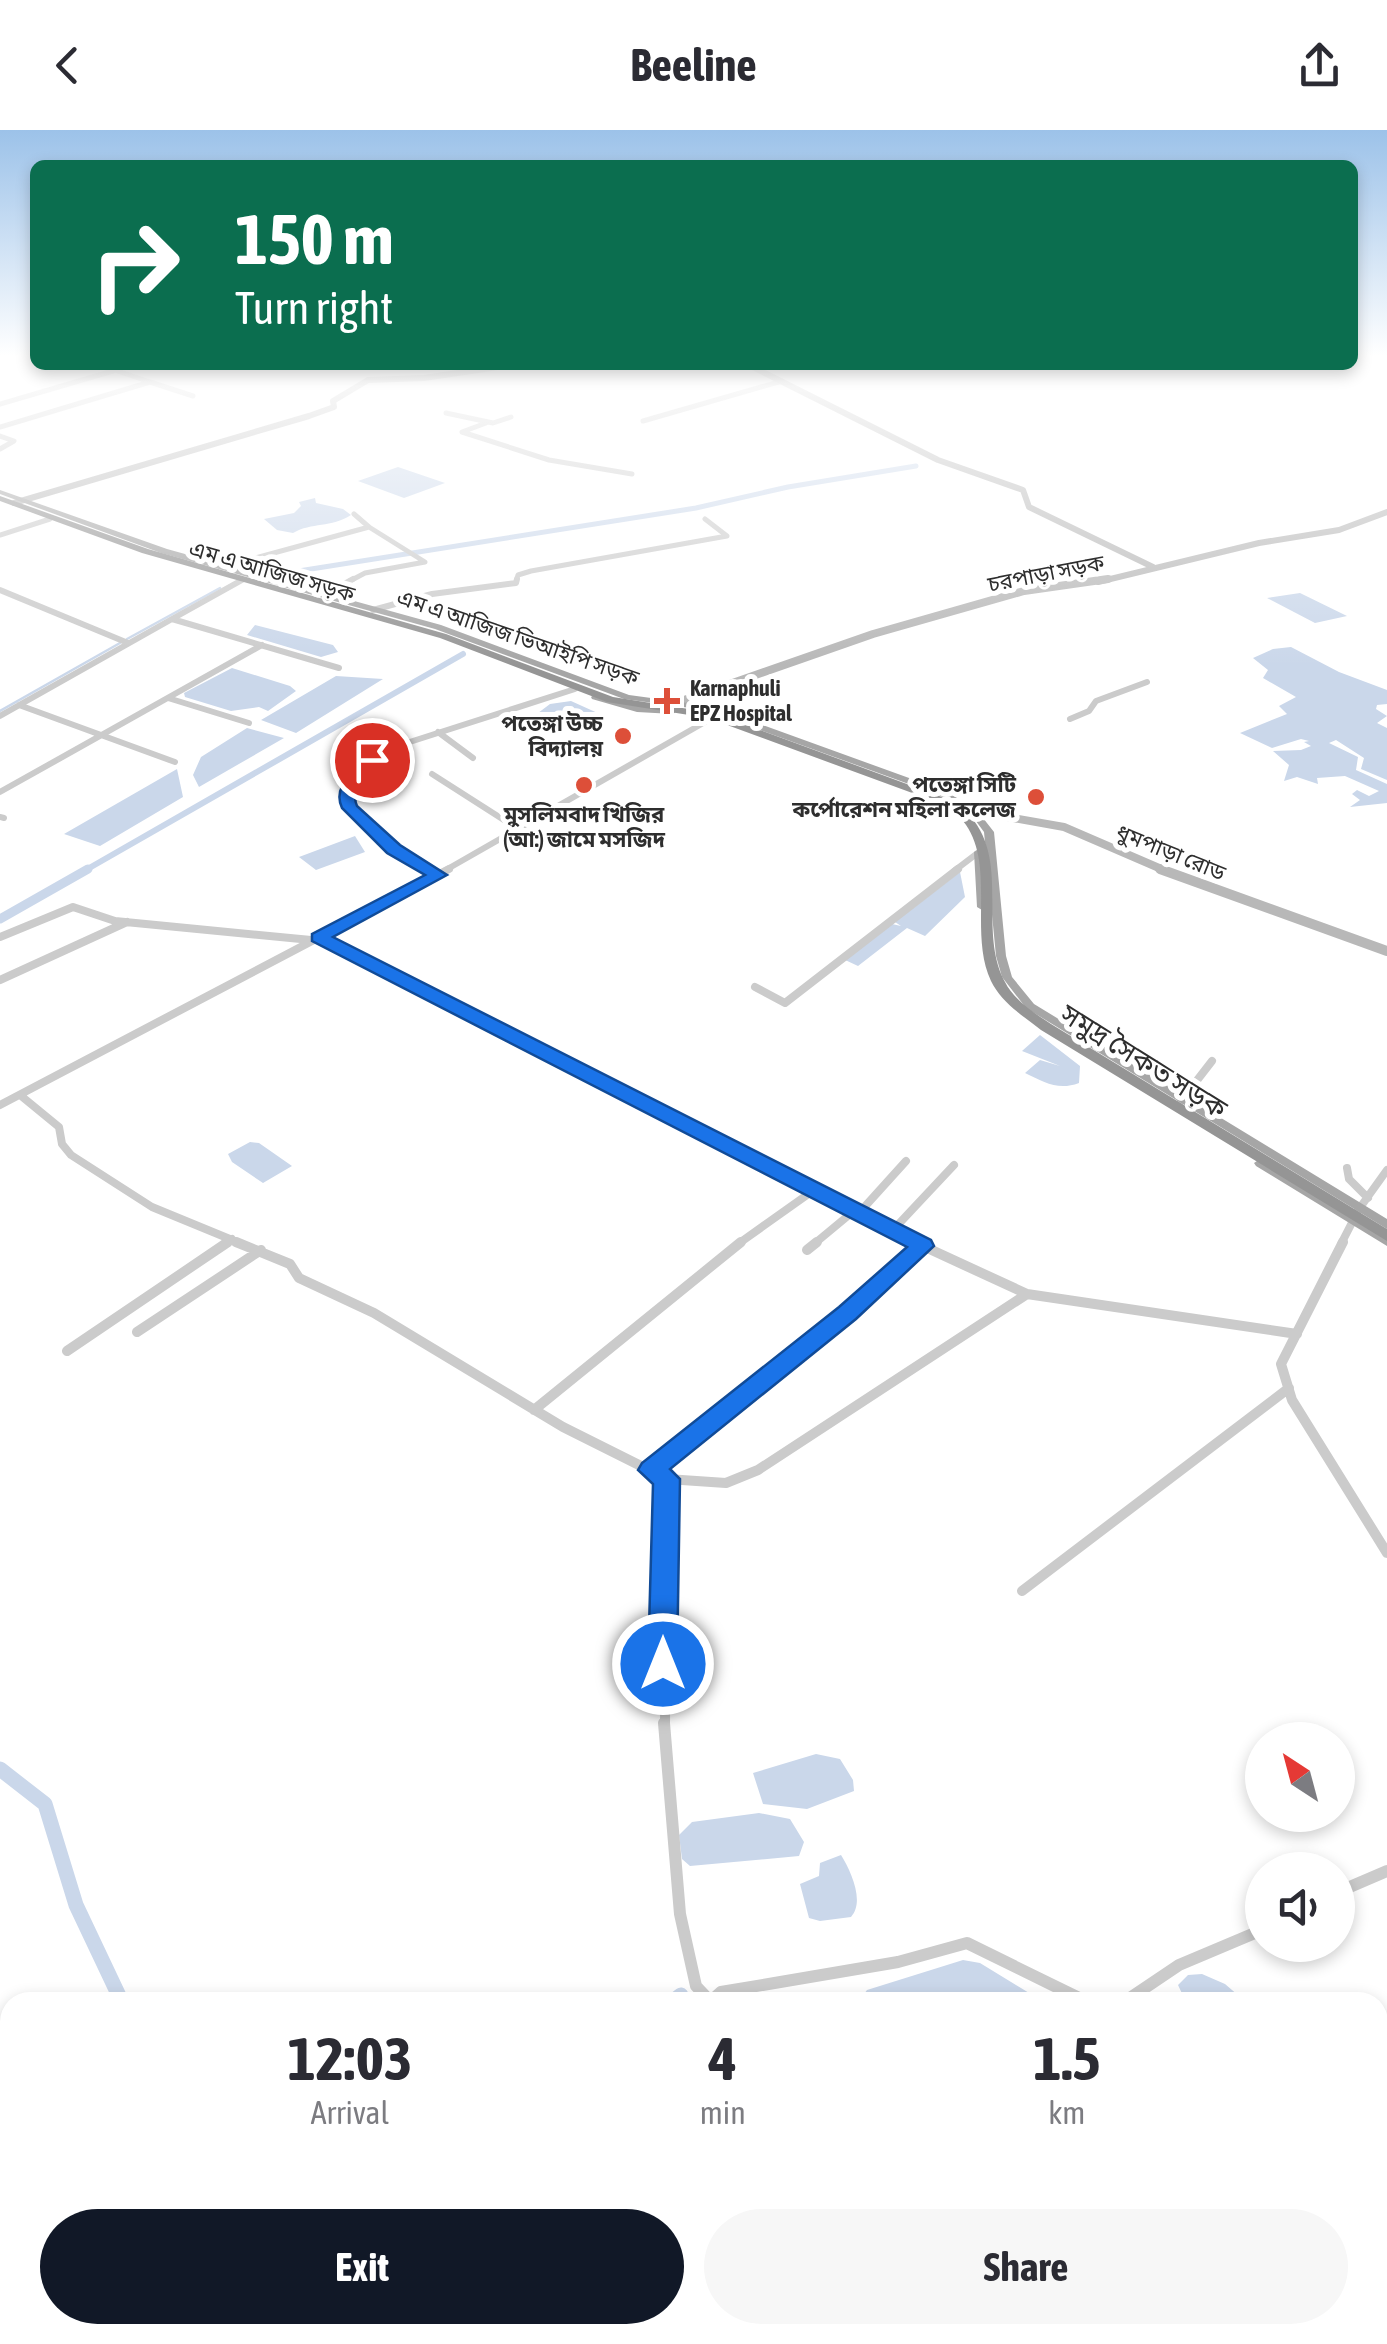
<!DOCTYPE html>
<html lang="en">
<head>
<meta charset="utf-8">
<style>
  :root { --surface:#fff; --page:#f7f7f7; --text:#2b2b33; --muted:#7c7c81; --accent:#111827 }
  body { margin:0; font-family:"Asap Condensed","Noto Sans Bengali",sans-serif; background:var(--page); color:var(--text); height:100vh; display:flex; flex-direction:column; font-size:38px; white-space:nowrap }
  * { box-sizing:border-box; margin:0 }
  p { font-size:32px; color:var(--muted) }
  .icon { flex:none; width:55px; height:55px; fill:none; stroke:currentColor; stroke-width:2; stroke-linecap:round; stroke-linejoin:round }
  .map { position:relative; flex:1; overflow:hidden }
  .drawer { position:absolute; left:0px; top:1862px; width:1388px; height:352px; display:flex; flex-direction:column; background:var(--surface); border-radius:30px 30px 0 0; box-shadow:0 5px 15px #0003 }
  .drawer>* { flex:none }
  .top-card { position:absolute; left:30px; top:30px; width:1328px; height:210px; border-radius:15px; box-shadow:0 5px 15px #0003; background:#0b6e4f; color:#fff; overflow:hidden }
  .needle { width:65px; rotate:324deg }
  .controls { position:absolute; left:1245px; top:1592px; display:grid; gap:20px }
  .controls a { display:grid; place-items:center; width:110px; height:110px; border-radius:50%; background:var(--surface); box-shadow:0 5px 15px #0003; font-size:50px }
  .pin { position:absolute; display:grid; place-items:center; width:85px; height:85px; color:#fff; margin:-42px; border:5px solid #fff; border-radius:50%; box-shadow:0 2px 10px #0007 }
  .me { position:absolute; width:110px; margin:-55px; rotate:0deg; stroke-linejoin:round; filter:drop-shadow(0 0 8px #0008) }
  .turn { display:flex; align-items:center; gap:35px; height:210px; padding:0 40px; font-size:45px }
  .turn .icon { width:130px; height:130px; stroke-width:2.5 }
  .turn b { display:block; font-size:70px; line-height:85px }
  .eta { display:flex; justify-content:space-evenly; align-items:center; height:170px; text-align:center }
  .eta b { font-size:60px; font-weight:700; line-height:70px }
  .action { display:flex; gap:20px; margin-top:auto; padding:20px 40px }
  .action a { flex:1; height:115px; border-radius:60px; background:var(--accent); color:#fff; font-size:40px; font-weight:700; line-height:115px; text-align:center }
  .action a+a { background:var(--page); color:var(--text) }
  header { display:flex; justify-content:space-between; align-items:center; height:130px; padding:0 40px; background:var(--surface); font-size:45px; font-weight:700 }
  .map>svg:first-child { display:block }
  .water { fill:#cad7ea }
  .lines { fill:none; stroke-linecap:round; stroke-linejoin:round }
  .stream { stroke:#cad7ea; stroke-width:2.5 }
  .canal-far3 { stroke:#cad7ea; stroke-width:5 }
  .canal-far2 { stroke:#cad7ea; stroke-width:6 }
  .canal-far1 { stroke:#cad7ea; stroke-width:9 }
  .canal { stroke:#cad7ea; stroke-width:15 }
  .street-far4 { stroke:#cbcbcb; stroke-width:5 }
  .street-far3 { stroke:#cbcbcb; stroke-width:6 }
  .street-far2 { stroke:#cbcbcb; stroke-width:8 }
  .street-far1 { stroke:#cbcbcb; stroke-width:10 }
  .street { stroke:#cbcbcb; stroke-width:12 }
  .secondary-far2 { stroke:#b8b8b8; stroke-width:6 }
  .secondary-far1 { stroke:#b8b8b8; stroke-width:8 }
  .secondary { stroke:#b8b8b8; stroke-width:10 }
  .primary { fill:#a6a6a6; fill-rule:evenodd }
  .highway { fill:#959595; fill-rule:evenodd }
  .route { fill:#1a73e8; stroke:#114b97; stroke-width:2.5 }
  .poi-dot { fill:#dd4f39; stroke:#fff; stroke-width:4 }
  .labels { text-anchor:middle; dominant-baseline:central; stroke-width:10; stroke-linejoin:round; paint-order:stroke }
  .far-street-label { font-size:22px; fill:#2e2e2e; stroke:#fff }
  .far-poi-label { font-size:22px; font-weight:bold; fill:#2e2e2e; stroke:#fff; text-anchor:end }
  .street-label { font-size:28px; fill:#2e2e2e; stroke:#fff }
</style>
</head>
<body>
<header><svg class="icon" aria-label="back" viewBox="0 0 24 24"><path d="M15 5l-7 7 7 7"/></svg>Beeline<svg class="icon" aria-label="share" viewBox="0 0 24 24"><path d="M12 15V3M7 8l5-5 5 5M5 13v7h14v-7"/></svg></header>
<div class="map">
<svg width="1387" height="2214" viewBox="0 0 1387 2214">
  <rect width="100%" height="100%" fill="#fff"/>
  <path class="water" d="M 398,337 L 445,353 L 404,368 L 358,351 Z
    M 315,368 L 316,373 L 343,379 L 351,385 C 331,398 312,392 293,403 L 277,400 L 264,389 L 294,383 L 301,376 L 299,372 Z
    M 1300,463 L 1347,486 L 1315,493 L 1267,468 Z
    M 255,495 L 333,515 L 338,522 L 321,527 L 247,505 Z
    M 1291,517 L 1339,542 L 1387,560 L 1387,574 L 1377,575 L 1376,579 L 1387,586 L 1377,593 L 1387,598 L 1387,650 L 1361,639 L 1364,628 L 1336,610 L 1329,613 L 1358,627 L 1356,640 L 1387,654 L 1387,673 L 1350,677 L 1360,670 L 1352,664 L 1357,660 L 1369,666 L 1379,661 L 1345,646 L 1317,648 L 1318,654 L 1297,647 L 1284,651 L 1289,635 L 1273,621 L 1301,620 L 1311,616 L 1304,612 L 1309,611 L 1301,609 L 1272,618 L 1240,603 L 1287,584 L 1279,576 L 1296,567 L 1263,548 L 1268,540 L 1253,528 L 1273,519 Z
    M 232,538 L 290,556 L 296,561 L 268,581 L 259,577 L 231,581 L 185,567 L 184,563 Z
    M 336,546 L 383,549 L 296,603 L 261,590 Z
    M 571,571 L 602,585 L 561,598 L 538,583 L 550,574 Z
    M 247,598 L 284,608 L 199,657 L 193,645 L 201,627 Z
    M 177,639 L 183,667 L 100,716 L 64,704 Z
    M 355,706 L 365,722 L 316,740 L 299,727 Z
    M 960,742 L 965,767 L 925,806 L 907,798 L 858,836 L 843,829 L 892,794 L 901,796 L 895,792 Z
    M 1040,905 L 1080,936 L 1079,953 C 1058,961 1044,952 1025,943 L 1040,930 L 1060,936 L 1022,921 Z
    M 250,1012 L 259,1013 L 292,1036 L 263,1053 L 232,1032 L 228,1024 Z
    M 816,1624 L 840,1629 L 853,1650 L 854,1661 L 807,1679 L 763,1674 L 753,1643 Z
    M 759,1683 L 790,1689 L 804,1712 L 799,1726 L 690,1736 L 682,1729 L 679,1705 L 692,1692 Z
    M 841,1725 C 851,1741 865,1772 851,1787 L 820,1791 L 809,1788 L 800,1754 L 819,1746 L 820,1733 Z
    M 963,1830 L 980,1833 L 1039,1869 L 1028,1872 L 866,1872 L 864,1864 L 867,1860 Z
    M 1202,1844 L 1225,1854 L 1246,1872 L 1186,1872 L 1178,1855 L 1188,1845 Z
    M 1379,1893 L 1387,1902 L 1387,2027 L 1378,2018 Z
    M 1378,2031 L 1387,2040 L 1387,2214 L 1373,2214 L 1364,2205 L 1378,2205 Z"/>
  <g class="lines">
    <path class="stream" d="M 127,509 L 220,458
      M 0,581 L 120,513"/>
    <path class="canal-far3" d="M 267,446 L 696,378 L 788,357 L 916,336"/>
    <path class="canal-far2" d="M 84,741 L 463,524"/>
    <path class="canal-far1" d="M 0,789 L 88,739"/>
    <path class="canal" d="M 0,1639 L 45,1674 L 76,1775 L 120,1868
      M 100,1872 L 120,1868 L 124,1872
      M 672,1872 L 681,1865"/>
    <path class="street-far4" d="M 90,235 L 107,238 L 118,235
      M 150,252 L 193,266
      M 0,274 L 113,241
      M 446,283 L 493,293 L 511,287
      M 643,291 L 782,251
      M 486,293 L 462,302 L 549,330 L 632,344
      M 0,297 L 150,252 L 100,235
      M 0,306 L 14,311 L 0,319
      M 0,405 L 50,389
      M 222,437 L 369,397 L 354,384
      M 348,452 L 365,443 L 425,432 L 369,397
      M 516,452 L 518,445 L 531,441 L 727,406 L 705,389"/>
    <path class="street-far3" d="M 344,454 L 353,449
      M 0,460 L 128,513
      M 373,480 L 432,464 L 516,453 L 517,449
      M 172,489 L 242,450
      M 168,568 L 249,593
      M 19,575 L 175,632
      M 0,586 L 172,489 L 339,538
      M 1070,589 L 1089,581 L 1096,571 L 1147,552
      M 438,602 L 473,628
      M 432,644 L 518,699
      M 0,662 L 262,515
      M 0,687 L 4,688
      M 431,741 C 396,725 366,704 346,670 L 354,648 L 391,618 L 575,559
      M 444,741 L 712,588
      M 954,741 L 979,722"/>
    <path class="street-far2" d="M 425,739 L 439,745
      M 0,807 L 73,777 L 115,791 L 311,810
      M 318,807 L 920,1114
      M 0,850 L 127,792
      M 755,857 L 785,873 L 958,739
      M 20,965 L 59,997 L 62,1014 L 71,1025 L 152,1077 L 242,1114
      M 1181,971 L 1212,931
      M 0,975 L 449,739
      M 1347,1038 L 1349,1049 L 1368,1068
      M 859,1083 L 906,1031
      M 893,1100 L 954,1035
      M 224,1114 L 232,1109
      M 738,1114 L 814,1060
      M 814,1114 L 855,1080
      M 1341,1114 L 1359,1079 L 1387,1040"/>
    <path class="street-far1" d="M 236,1112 L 290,1134 L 299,1148 L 374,1183 L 563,1297 L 667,1349 L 726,1353 L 758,1340 L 1027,1164 L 1297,1204
      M 1343,1112 L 1281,1234 L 1292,1270 L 1387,1423
      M 923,1116 L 1027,1164
      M 807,1120 L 817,1112
      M 137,1202 L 261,1120
      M 67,1221 L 228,1112
      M 534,1280 L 741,1112
      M 651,1340 L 848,1183 L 923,1116 L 915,1112
      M 1022,1461 L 1289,1258
      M 665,1595 L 667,1349"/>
    <path class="street" d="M 664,1593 L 680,1784 L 696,1856 L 711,1872
      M 1338,1762 L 1387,1741
      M 711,1871 L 721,1862 L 898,1832 L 967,1813 L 1081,1869 L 1100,1872
      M 1124,1872 L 1179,1835 L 1262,1800
      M 730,2205 L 731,2214"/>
    <path class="secondary-far2" d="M 749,235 L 938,330 L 1023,360 L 1029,377 L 1153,437
      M 14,373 L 309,286 L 334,277 L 333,271 L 368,250 L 424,248 L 511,235
      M 1098,452 L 1259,413 L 1339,400 L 1387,382"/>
    <path class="secondary-far1" d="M 664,577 L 873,504 L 1024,461 L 1108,449
      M 964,683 L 973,681 L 1064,697 L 1166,741"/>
    <path class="secondary" d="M 1160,739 L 1387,821"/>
    <path class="primary" d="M 0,360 L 167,419 L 441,495 L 629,565 L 710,576 L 945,661 L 976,679 L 994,702 L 1006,826 L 1012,847 L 1034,874 L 1387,1089 L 1387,1099 L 1026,878 L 1002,847 L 996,826 L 984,702 L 970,683 L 939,665 L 705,580 L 624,569 L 435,499 L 161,423 L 0,364 Z
      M 595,564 L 637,576 L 673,578 L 677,581 L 673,584 L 637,582 L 592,569 L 591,567 Z
      M 979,719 L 984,722 L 987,777 L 982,780 L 977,777 L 974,722 Z
      M 1260,1029 L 1387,1106 L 1387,1116 L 1256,1036 L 1254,1033 Z
      M 0,2089 L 10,2093 L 10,2114 L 0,2110 Z
      M 0,2111 L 10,2115 L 10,2136 L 0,2132 Z
      M 155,2205 L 187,2205 L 190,2207 L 193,2214 L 161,2214 L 158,2212 Z
      M 198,2205 L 230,2205 L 233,2207 L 236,2214 L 204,2214 L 201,2212 Z"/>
    <path class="highway" d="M 0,366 L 148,419 L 446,504 L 613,567 L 714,583 L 953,671 C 959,676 965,681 970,686 C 1011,732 977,801 1005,852 C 1014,870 1034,883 1051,894 L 1387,1099 L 1387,1111 L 1041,900 C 1023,886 1001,872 991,851 C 968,803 997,733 963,691 C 958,685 951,680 945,675 L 708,588 L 607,572 L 440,508 L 142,423 L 0,371 Z"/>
  </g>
  <linearGradient id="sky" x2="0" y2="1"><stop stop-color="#9cc2e9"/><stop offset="0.42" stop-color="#fff"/><stop offset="1" stop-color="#fff" stop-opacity="0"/></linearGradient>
  <rect width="1387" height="536" fill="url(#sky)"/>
  <path class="route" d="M 366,627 L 380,630 C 369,644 349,658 357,676 L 400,715 L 447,745 L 333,807 L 931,1110 L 934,1116 L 856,1189 L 670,1339 L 680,1349 L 677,1534 L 673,1543 L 663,1547 L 653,1543 L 648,1534 L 653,1354 L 638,1340 L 642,1333 L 839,1177 L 907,1117 L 312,811 L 312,804 L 425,745 L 387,723 L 342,678 C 332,657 353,642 366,627 Z"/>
  <g class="poi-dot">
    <path d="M662 556h10v10h10v10h-10v10h-10v-10h-10v-10h10z"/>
    <circle cx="623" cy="606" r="10"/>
    <circle cx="584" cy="655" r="10"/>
    <circle cx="1036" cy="667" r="10"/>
  </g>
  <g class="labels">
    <g class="far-street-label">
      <text transform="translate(272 441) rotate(16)">এম এ আজিজ সড়ক</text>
      <text transform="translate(1046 443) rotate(-11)">চরপাড়া সড়ক</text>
      <text transform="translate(518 507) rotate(19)">এম এ আজিজ ভিআইপি সড়ক</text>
      <text transform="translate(1171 722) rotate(22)">ধুমপাড়া রোড</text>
    </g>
    <g class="far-poi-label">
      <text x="690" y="558" text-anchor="start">Karnaphuli<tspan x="690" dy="25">EPZ Hospital</tspan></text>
      <text x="603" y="593">পতেঙ্গা উচ্চ<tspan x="603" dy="25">বিদ্যালয়</tspan></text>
      <text x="1016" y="654">পতেঙ্গা সিটি<tspan x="1016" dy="25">কর্পোরেশন মহিলা কলেজ</tspan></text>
      <text x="584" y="684" text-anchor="middle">মুসলিমবাদ খিজির<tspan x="584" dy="25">(আ:) জামে মসজিদ</tspan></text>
    </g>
    <g class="street-label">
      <text transform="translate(1144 931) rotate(32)">সমুদ্র সৈকত সড়ক</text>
    </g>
  </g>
</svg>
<div class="controls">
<a><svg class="needle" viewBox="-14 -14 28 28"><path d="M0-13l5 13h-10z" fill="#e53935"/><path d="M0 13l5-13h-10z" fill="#7c7c81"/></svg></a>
<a><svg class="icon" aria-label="sound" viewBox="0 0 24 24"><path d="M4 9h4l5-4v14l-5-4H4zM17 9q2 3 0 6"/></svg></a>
</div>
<div class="pin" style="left:372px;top:630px;background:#d93025"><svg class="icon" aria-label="arrive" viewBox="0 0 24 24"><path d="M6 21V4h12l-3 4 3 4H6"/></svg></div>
<svg class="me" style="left:663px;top:1534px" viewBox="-20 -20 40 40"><circle r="17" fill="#1a73e8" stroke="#fff" stroke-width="3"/><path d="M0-11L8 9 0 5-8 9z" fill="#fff"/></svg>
<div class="top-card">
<div class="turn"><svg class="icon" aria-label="right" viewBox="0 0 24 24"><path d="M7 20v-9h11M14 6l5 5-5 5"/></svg><div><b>150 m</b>Turn right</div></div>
</div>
<section class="drawer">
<div class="eta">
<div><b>12:03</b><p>Arrival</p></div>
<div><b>4</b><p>min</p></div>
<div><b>1.5</b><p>km</p></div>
</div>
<div class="action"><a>Exit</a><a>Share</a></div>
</section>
</div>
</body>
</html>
